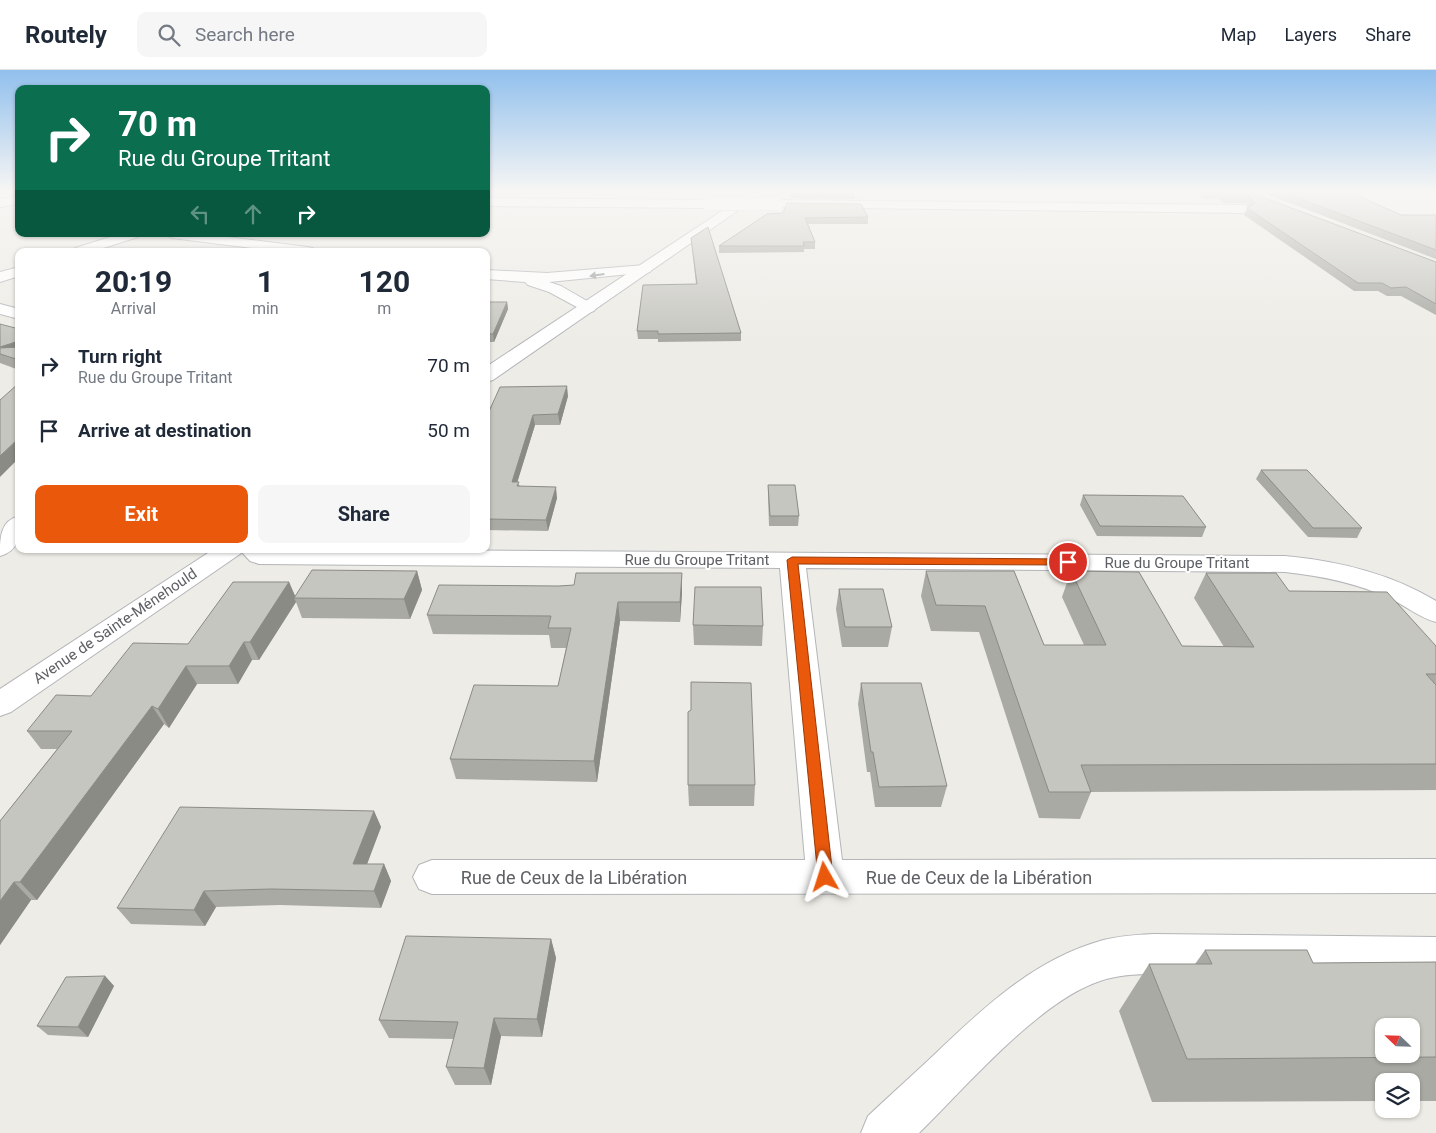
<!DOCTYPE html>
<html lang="en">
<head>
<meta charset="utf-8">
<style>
  :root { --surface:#fff; --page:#f6f6f7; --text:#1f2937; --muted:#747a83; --line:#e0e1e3; --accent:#ea580c }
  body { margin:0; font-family:Roboto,sans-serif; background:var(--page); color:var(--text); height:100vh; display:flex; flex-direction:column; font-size:19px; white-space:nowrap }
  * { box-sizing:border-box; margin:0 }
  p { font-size:16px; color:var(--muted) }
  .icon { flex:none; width:28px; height:28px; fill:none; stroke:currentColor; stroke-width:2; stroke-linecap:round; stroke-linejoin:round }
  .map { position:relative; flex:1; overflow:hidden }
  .panel { position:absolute; left:15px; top:178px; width:475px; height:305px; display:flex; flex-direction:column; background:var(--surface); border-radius:10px; box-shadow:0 1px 4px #0004 }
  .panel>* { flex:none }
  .top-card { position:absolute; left:15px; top:15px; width:475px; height:152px; border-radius:10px; box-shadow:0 1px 4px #0004; background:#0b6e4f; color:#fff; overflow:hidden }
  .needle { width:32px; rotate:293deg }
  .buttons { position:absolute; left:1375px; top:948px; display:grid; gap:10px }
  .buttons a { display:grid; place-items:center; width:45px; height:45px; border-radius:10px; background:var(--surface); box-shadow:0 1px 4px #0004; font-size:25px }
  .pin { position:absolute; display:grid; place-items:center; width:42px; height:42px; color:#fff; margin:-21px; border:2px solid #fff; border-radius:50%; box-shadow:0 1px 5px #0007 }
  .me { position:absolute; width:55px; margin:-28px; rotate:354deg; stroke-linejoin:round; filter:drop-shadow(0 0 4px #0008) }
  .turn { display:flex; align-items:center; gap:18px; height:105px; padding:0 20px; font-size:22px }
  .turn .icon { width:65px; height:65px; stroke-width:2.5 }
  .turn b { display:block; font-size:35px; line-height:42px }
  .lanes { display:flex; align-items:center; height:48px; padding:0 20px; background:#0003; justify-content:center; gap:25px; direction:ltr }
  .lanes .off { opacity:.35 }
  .eta { display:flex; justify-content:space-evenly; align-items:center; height:85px; text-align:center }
  .eta b { font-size:30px; font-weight:700; line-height:35px }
  .button { display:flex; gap:10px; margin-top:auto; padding:10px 20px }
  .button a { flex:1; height:58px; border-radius:10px; background:var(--accent); color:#fff; font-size:20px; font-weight:700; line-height:58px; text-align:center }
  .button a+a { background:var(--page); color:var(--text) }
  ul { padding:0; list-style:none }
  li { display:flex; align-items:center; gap:15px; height:65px; padding:0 20px }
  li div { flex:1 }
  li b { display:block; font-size:19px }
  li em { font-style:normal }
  header { display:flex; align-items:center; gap:30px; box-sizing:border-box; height:70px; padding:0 25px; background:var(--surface); border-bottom:1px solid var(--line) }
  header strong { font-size:24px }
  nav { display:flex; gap:28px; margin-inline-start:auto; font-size:18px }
  .search { width:350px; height:45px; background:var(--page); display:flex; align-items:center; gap:12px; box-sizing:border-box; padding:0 18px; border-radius:10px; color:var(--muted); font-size:19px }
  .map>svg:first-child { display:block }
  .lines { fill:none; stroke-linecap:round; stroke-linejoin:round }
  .street-casing { stroke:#b3b5b9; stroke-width:2 }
  .secondary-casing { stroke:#b2b4b9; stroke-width:2 }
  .street { fill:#fff; fill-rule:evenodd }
  .secondary { fill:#fff; fill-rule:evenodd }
  .street-bridge-casing { stroke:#b3b5b9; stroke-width:14; stroke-linecap:butt }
  .street-bridge { stroke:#fff; stroke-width:13 }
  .wall { fill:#aaaaa5 }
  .shaded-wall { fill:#8b8b86 }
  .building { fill:#c6c6c0; stroke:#8b8b86; fill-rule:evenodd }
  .oneway { fill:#9ea0a2 }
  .route { fill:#ea580c; stroke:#983908 }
  .labels { text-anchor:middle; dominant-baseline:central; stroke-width:4; stroke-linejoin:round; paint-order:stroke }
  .street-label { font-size:15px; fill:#5d6064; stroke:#fff }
  .near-street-label { font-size:18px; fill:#5d6064; stroke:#fff }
</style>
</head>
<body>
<header>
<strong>Routely</strong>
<div class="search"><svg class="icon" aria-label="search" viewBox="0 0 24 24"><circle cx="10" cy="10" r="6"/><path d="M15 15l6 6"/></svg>Search here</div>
<nav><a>Map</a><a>Layers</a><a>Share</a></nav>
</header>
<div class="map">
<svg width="1436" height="1063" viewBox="0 0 1436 1063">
  <rect width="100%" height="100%" fill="#eeece6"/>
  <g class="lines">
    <g class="street-casing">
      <path id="street" d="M 19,126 L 19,134 L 0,137 L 0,129 Z
        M 486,128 L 708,130 L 714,134 L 708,138 L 486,136 Z
        M 777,130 L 1245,135 L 1251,139 L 1245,143 L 773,137 L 771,134 Z
        M 120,164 L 140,164 L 138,167 L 94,181 L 73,181 L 75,178 Z
        M 165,164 L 203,164 L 308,177 L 313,178 L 315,181 L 276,181 L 172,168 Z
        M 645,195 L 650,196 L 652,199 L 650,202 L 549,212 L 561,216 L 594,235 L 596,238 L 594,241 L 588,243 L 549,222 L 528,215 L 525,212 L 486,209 L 486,200 L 547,203 Z
        M 19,197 L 19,206 L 0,212 L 0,202 Z
        M 0,234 L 19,239 L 19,249 L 0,244 Z
        M 19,446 C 19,464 21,480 0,486 C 0,468 0,451 19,446 Z
        M 239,479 L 1285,486 C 1338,491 1390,503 1436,531 L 1436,552 C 1420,548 1406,536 1391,529 C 1357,513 1322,506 1285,502 L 806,498 L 842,790 L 1436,789 L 1436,823 L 432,824 L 419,819 L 413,807 L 419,795 L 432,790 L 805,790 L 780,498 L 259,494 L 250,491 Z
        M 1153,864 L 1436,867 L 1436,907 L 1153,904 C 1135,904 1117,905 1100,911 C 1039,931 965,1018 919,1063 L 861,1063 L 868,1046 C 890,1025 913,1005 935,984 C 984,937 1034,890 1100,871 C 1117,866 1135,865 1153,864 Z"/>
    </g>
    <g class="secondary-casing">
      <path id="secondary" d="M 752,121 L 766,121 L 493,310 L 486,312 L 486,297 Z
        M 214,479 L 244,479 L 240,484 L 11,642 L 0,646 L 0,619 Z"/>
    </g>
    <use href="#street" class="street"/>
    <use href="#secondary" class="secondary"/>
    <g class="street-bridge-casing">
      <path id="street-bridge" d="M 708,134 L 777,134"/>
    </g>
    <use href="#street-bridge" class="street-bridge"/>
  </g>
  <path class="wall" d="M 791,121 L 855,121 L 855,129 L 790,128 Z
    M 1192,121 L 1246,121 L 1436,192 L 1436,245 L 1401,226 L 1387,226 L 1378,221 L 1354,221 L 1244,145 L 1247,138 L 1249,136 L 1246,133 L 1224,133 L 1216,128 L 1204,129 Z
    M 1259,121 L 1347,121 L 1401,145 L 1436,145 L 1436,189 Z
    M 783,143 L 868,147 L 868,154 L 808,154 L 815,172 L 815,179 L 804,179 L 804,182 L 719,183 L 719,176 Z
    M 691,168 L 741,263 L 741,271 L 658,272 L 658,269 L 638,269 L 637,261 L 696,214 Z
    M 486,232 L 507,232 L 508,239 L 494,272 L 486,272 Z
    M 0,254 L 19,259 L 19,300 L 0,293 Z
    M 568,326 L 560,355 L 535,355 L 517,412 L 520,416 L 557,428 L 548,461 L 486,460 L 486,348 Z
    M 1261,400 L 1362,458 L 1357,468 L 1308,467 L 1256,409 Z
    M 768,415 L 799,446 L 798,456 L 769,456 L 768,425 Z
    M 1083,425 L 1206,457 L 1202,467 L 1097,466 L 1080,435 Z
    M 417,501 L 422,520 L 410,549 L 302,548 L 296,532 L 259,590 L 252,590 L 238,614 L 197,614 L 169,658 L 164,654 L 37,830 L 31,830 L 0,875 L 0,751 L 57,679 L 41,679 L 27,661 L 188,574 L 289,512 L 295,526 Z
    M 926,501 L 1014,501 L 1044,575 L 1084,575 L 1062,527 L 1071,501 L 1182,576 L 1224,577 L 1194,528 L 1206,503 L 1289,521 L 1436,576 L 1436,720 L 1091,722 L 1080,749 L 1039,748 L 979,562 L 931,561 L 921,526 Z
    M 682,503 L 682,523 L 680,552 L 620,551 L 597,712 L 456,709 L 450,689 L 558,616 L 566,578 L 551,578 L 549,565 L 433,564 L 427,545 L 559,516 L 574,515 Z
    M 839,519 L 892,557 L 888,577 L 842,577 L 836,539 Z
    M 693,555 L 763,556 L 762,576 L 694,575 Z
    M 861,613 L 947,716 L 941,737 L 875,737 L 870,702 L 867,702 L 858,634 Z
    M 691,640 L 755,715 L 754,736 L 689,736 L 688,715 Z
    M 374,741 L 381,757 L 367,794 L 384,794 L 391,811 L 381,838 L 280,835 L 216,837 L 205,856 L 131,854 L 117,838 Z
    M 551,869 L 556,888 L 542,967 L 501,966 L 491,1015 L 455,1015 L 446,997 L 454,969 L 389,968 L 379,950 Z
    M 1205,880 L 1313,893 L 1436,892 L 1436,1031 L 1411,1031 L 1411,1011 L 1384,1011 L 1384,1031 L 1152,1032 L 1119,941 L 1149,894 L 1195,894 Z
    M 105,906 L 114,916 L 88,967 L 48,965 L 37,956 Z"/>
  <path class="shaded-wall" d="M 507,232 L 508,239 L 494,272 L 493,264 Z
    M 19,271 L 19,281 L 0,277 Z
    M 567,316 L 568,326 L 560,355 L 558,344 Z
    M 533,345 L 535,355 L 514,423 L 512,412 Z
    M 19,368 L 19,388 L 0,407 L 0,386 Z
    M 556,417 L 557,428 L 548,461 L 546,450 Z
    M 417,501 L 422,520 L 410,549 L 404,529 Z
    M 682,503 L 682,523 L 680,552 L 680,532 Z
    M 289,512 L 296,528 L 294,528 L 296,532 L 259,590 L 250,572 Z
    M 618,532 L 620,551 L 597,712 L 594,691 Z
    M 244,572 L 252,590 L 238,614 L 229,596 Z
    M 186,596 L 197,614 L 169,658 L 158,639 Z
    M 152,636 L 164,654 L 37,830 L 20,812 Z
    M 374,741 L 381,757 L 361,810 L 353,794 Z
    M 384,794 L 391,811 L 381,838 L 374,821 Z
    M 14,812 L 31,830 L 0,875 L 0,831 Z
    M 204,821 L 216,837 L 205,856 L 194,840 Z
    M 551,869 L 556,888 L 542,967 L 537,949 Z
    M 105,906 L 114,916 L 88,967 L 78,957 Z
    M 494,948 L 501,966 L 491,1015 L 484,998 Z"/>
  <path class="building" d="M 1205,121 L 1246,121 L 1436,192 L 1436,234 L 1406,217 L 1391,218 L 1382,213 L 1358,213 L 1247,138 L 1255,133 L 1249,126 L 1226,126 L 1218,121 Z
    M 1279,121 L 1347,121 L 1401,145 L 1436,145 L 1436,180 Z
    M 787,133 L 861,134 L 868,147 L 805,148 L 815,172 L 803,172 L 804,176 L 719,176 L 767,144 L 783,143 Z
    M 708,157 L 741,263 L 658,264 L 658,261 L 637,261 L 643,215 L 697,214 L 691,168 Z
    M 486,232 L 507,232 L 493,264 L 486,264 Z
    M 0,254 L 19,259 L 19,271 L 0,277 Z
    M 19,277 L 19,290 L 0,284 L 0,278 Z
    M 19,313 L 19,368 L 0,386 L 0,330 Z
    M 567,316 L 558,344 L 533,345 L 512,412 L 519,412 L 517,416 L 556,417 L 546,450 L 486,449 L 486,348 L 500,317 Z
    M 1261,400 L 1307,400 L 1362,458 L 1313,458 Z
    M 768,415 L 795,415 L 799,446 L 770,446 Z
    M 1083,425 L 1183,426 L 1206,457 L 1100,456 Z
    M 312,500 L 417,501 L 404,529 L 294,528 Z
    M 926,501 L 1014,501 L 1044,575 L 1106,575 L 1071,501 L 1139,502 L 1182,576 L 1254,577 L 1206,503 L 1276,503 L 1289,521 L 1387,522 L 1436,576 L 1436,604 L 1426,604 L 1436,615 L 1436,694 L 1081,695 L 1091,722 L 1049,722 L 985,536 L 936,535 Z
    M 576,503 L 682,503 L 680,532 L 618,532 L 594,691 L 450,689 L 474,615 L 558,616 L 571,558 L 548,558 L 551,546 L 427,545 L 439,515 L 559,516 L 574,515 Z
    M 233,512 L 289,512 L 250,572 L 244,572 L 229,596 L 186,596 L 158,639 L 152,636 L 20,812 L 14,812 L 0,831 L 0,751 L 72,661 L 27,661 L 56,625 L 91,626 L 133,573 L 188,574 Z
    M 695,517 L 761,517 L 763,556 L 693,555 Z
    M 839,519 L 883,519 L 892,557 L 845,557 Z
    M 691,612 L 751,613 L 755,715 L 688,715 L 688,642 L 691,640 Z
    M 861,613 L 921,613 L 947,716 L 879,717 L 873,682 L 871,682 Z
    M 180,737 L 374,741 L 353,794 L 384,794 L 374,821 L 271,819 L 204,821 L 194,840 L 117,838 Z
    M 406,866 L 551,869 L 537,949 L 494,948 L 484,998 L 446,997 L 458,952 L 379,950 Z
    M 1205,880 L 1307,880 L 1313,893 L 1436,892 L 1436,987 L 1187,989 L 1149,894 L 1212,894 ZM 1384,956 L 1411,956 L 1411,984 L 1384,984 Z
    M 105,906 L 78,957 L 37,956 L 66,907 Z"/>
  <defs><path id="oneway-solid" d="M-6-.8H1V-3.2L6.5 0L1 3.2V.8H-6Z" transform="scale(1.25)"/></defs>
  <use class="oneway" href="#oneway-solid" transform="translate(597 205) rotate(172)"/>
  <linearGradient id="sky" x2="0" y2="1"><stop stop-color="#91c0ed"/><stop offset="0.45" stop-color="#f7f6f4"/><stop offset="1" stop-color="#f7f6f4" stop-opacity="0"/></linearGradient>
  <rect width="1436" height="270" fill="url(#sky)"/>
  <path class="route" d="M 792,487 L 1068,489 L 1073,492 L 1068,495 L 798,494 L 833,807 L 831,812 L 825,814 L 820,812 L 818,807 L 787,490 Z"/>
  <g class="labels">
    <g class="street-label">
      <text x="697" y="490">Rue du Groupe Tritant</text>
      <text x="1177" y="493">Rue du Groupe Tritant</text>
      <text transform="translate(115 556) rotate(-34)">Avenue de Sainte-Ménehould</text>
    </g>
    <g class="near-street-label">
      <text x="574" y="807">Rue de Ceux de la Libération</text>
      <text x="979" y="807">Rue de Ceux de la Libération</text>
    </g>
  </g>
</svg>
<div class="buttons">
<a><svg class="needle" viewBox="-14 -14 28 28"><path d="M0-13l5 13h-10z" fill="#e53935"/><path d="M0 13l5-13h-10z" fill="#747a83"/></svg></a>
<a><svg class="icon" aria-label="layers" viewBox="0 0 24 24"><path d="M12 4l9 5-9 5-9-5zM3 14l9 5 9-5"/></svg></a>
</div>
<div class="pin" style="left:1068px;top:492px;background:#d93025"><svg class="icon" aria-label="arrive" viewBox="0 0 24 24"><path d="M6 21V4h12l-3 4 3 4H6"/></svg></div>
<svg class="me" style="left:825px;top:807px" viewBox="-20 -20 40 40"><path d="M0-17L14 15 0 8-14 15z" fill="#ea580c" stroke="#fff" stroke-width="4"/></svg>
<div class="top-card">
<div class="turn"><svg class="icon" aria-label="right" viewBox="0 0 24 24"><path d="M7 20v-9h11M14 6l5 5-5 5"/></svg><div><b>70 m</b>Rue du Groupe Tritant</div></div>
<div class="lanes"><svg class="icon off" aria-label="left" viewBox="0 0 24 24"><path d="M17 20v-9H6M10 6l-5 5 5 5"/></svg><svg class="icon off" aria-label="ahead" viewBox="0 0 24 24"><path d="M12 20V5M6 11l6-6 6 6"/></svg><svg class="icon" aria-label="right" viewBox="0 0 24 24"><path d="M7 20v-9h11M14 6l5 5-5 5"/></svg></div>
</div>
<section class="panel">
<div class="eta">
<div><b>20:19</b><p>Arrival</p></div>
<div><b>1</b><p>min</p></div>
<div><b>120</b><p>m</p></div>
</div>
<ul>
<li><svg class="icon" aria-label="right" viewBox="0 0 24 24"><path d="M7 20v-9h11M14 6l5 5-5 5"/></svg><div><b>Turn right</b><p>Rue du Groupe Tritant</p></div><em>70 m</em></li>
<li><svg class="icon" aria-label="arrive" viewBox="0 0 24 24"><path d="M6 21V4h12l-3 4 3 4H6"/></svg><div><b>Arrive at destination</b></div><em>50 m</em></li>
</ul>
<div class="button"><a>Exit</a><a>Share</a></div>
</section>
</div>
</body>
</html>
